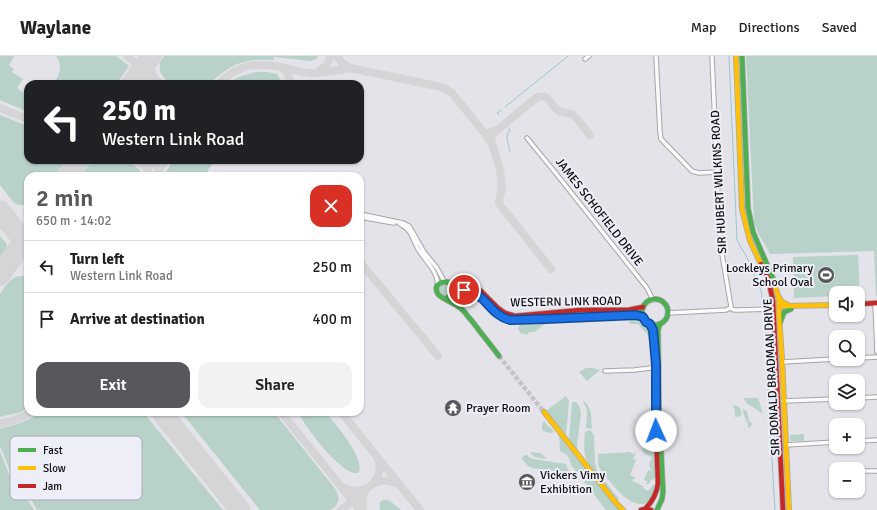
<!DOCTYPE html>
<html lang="en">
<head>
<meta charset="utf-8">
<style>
  :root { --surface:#fff; --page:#f2f2f2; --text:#222; --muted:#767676; --line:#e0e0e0; --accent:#58585c }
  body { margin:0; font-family:Signika,sans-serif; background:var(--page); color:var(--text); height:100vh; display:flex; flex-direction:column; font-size:15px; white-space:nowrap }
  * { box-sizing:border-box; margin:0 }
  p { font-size:13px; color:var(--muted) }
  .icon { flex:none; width:22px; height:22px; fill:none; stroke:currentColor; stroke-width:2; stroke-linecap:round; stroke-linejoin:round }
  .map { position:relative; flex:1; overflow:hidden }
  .details { position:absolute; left:24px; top:116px; width:340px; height:244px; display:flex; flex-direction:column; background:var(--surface); border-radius:12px; box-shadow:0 1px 3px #0004 }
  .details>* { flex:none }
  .guide { position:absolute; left:24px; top:24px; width:340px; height:84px; border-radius:12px; box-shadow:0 1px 3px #0004; background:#202124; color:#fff; overflow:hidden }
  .tools { position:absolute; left:829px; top:230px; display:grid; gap:8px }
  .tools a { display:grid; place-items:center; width:36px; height:36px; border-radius:8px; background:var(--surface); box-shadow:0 1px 3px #0004; font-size:20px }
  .pin { position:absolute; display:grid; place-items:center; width:34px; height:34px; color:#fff; margin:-17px; border:2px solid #fff; border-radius:50%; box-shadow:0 1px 4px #0007 }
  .me { position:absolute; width:44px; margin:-22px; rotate:358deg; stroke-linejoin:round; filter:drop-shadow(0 0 3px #0008) }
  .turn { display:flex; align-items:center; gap:14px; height:84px; padding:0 12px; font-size:18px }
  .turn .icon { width:52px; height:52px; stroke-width:2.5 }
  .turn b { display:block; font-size:28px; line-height:34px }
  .round { display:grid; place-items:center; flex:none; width:42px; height:42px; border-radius:12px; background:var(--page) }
  .headline { display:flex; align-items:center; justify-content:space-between; height:68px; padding:0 12px }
  h1 { font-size:24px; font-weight:600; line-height:30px; color:var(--accent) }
  .action { display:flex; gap:8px; margin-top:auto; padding:8px 12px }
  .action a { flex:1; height:46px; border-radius:12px; background:var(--accent); color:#fff; font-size:16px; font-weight:600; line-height:46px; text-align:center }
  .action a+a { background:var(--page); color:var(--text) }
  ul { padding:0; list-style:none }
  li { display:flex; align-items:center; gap:12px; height:52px; padding:0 12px; border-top:1px solid var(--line) }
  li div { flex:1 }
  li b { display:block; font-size:15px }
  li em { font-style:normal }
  header { display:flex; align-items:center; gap:24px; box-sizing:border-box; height:56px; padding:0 20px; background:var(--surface); border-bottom:1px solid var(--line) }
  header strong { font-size:19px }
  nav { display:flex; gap:22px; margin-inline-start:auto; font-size:14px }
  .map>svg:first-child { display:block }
  .green { fill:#b8d2c9 }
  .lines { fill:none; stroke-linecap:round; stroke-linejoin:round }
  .stream { stroke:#99c6d2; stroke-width:1 }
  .taxiway { stroke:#d5d5d8; stroke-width:8 }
  .runway { stroke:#d5d5d8; stroke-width:21 }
  .secondary-tunnel { stroke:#c3c3c8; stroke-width:4.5; stroke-dasharray:4.5 2; stroke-linecap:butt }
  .street-casing { stroke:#a6a6aa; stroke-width:5.5 }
  .fast-casing { stroke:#a6a6aa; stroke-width:6 }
  .slow-casing { stroke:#a6a6aa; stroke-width:6 }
  .jam-casing { stroke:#a6a6aa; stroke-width:6 }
  .street { stroke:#fbfbfc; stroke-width:3.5 }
  .fast { stroke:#4caf50; stroke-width:4.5 }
  .slow { stroke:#ffc107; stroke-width:4.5 }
  .jam { stroke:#c62828; stroke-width:4.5 }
  .route-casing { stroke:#114b97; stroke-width:10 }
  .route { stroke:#1a73e8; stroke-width:7 }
  .labels { text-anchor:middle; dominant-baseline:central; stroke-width:4; stroke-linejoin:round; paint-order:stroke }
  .street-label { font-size:12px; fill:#0d0d10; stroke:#eeeef8 }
  .poi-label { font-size:12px; fill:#0d0d10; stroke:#eeeef8; text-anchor:start }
  .key { fill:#eeeef8; stroke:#aaaab2; stroke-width:1 }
  .key-label { font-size:11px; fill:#0d0d10 }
</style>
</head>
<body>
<header>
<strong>Waylane</strong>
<nav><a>Map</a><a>Directions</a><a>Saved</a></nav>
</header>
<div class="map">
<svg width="877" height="454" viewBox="0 0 877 454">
  <rect width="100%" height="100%" fill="#e3e3e9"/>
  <path class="green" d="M 0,0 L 12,0 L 14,1 L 9,9 L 14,13 L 12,16 L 23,23 L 17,32 L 28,40 L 28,56 L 0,44 Z
    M 56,0 L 116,0 L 129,10 L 117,28 L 53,28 C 60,19 63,10 56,0 Z
    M 164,0 L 318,0 L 316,3 L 311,5 L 274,1 L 273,4 C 244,2 230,8 209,28 L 171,28 L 165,23 L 160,16 L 160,6 Z
    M 746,0 L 877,0 L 877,239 L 876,240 L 874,195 L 770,198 L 758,177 L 754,166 Z
    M 257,16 L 266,16 L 277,18 L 280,23 L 280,28 L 227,28 C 237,21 246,18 257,16 Z
    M 0,59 L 28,70 L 28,104 L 66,104 L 55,120 L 28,120 L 28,149 L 20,149 L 14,147 L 0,129 Z
    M 92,104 C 108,104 136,101 143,120 L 81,120 Z
    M 174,104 L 215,104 L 204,120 L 163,120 Z
    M 0,180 L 6,187 L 7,191 L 0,202 Z
    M 858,199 L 860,239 L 858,240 L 858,237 L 836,237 L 836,240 L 794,242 L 793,201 Z
    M 19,220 L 28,220 L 28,351 L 21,356 L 0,361 L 0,238 C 5,230 9,223 19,220 Z
    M438 234a7 7 0 1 1 14 0a7 7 0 1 1-14 0Z
    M 465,236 L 476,240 L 465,248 L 463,251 L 453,243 L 459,238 Z
    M 629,261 C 639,263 650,271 651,281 L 648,282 L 647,278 L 638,268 L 630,268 Z
    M 548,265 L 535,276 L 530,276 L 526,279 L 524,277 L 521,278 L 518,273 L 520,267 Z
    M 586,312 L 593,312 L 600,314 L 587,325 L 579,316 Z
    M 566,340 L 569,345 L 566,380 L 565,380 L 546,355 Z
    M 744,342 L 758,342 L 763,358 C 761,357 759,355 757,354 C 752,349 746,350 744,342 Z
    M 583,345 L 584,345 C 593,354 591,361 592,373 L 588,372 L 586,373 L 587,354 Z
    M 573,346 L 576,346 L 579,350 L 581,357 L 577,389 L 578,397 L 570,385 L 569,382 L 572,347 Z
    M 733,349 C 740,349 742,354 741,360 L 735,361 L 735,353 L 734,353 Z
    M 743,353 L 747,355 L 749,365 L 753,368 L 749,372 L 748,372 C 749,364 742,361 743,353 Z
    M 40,356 L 143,356 L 223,454 L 37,454 L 31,443 L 14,424 L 11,417 L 0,390 L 0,372 C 15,370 28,365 40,356 Z
    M 181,356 L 274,356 L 336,434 L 339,443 L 336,450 L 330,454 L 260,454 Z
    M 298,356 L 325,356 C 334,366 367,404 358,417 C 343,421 304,370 298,356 Z
    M 544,365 L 549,371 L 550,371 L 554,376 L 551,377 L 543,375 L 542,373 L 542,368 Z
    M 589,374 L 592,376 L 594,380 L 595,406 L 597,415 L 619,443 L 616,445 L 589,410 C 583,399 584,389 585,376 Z
    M 559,378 L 590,418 L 621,454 L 606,454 L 571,409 L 569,402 L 567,399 L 560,395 Z
    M 804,378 L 804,385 L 791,385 L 790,384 L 790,379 Z
    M 652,389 L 655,391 L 656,422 L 655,423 L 651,424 L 649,428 L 646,428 L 647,425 L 644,424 L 648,414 L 652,415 L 649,409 L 652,401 L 645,398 L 642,395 L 642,392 L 652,392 Z
    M 0,395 L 12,426 L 31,449 L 34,454 L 0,454 Z
    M 530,396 L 541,397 L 547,403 L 534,401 Z
    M 631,396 L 631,398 L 636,397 L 633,403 L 636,404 L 630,419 L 635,421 L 635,423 L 633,423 L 632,425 L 643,430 L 644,433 L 648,435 L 653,429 L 656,430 C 655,436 653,441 648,446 C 636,454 619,437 612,428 C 608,423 602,417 599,411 C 598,407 598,403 598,398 Z
    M 525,399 L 527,399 L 529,401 L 533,403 L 566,408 L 567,412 L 571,417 L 532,412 L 528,410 L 522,403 L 523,400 Z
    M 386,444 L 390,445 L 401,454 L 380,454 C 379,448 379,444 386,444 Z"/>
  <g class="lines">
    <path class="stream" d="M 729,0 L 737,184 L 750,207 L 751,212 L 757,224 L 761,235 L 764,251
      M 505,51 L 568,0
      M 499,59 L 497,57 L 501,54
      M 509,72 L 510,74 C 504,80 509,88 510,95
      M 764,254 L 769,353
      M 770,373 L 775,454"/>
    <path class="taxiway" d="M 127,0 L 161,28
      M 151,0 L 150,12 L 154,21
      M 337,0 L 342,7 L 350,12 L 442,31 L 452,37 L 486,79 L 492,89
      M 282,12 C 288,16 289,20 290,27
      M 319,15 L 326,10 L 331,0
      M 132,28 C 140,23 147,21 156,24
      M 219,28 C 236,9 256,6 281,11 C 290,13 299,16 308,17 C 321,18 337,14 350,12
      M 0,52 L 28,63
      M 496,75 L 492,79 L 491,84 L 500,114 L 502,130 L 499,146 L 500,149 L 505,155 L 551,213
      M 491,76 L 496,75 L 536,42 C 550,36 550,50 559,55 C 563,57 567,56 571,58 C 577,60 585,74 590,79
      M 135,104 C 147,109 153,112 165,104
      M 141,107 C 145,110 148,114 149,120
      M 155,120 L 165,105
      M 360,206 L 438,300
      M 281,356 L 360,454
      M 341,356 L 420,454
      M 0,367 C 12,366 21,362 31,356
      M 342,431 C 362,443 386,425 378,403
      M 341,454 L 366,434
      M 363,454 C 358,431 379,418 399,429"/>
    <path class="runway" d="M 132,28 L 151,0
      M 68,120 L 79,104
      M 0,155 L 28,190
      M 0,219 L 28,179
      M 161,356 L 240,454"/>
    <path class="secondary-tunnel" d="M 499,300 L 544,356"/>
    <g class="street-casing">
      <path id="street" d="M 656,0 L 660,76 L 661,83 L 692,115 L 699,117 L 717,116
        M 712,0 L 720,186 L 730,245 L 731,250 L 730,252
        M 585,3 L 589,0
        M 527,82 L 554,115 L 647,232 L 653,244
        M 360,158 L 403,167 L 409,170 L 411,173 L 424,196 L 437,212 L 444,225
        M 360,161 L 394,167
        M 400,168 C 403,170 406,171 408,174 C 413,179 414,187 418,193 C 426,206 436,213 438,228
        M 875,247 L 877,296
        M 668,257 L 726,254 L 730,252 L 734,254 L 738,254 L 773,253
        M 858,302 L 877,301
        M 782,306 L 836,303
        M 605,315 L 634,314 L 651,312
        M 858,342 L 877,341
        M 783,345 L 836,343
        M 858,385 L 877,384
        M 786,389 L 836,386
        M 837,410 L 844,410 L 847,413
        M 858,415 L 877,415"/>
    </g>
    <g class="fast-casing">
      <path id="fast" d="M 742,0 L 748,152 L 753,176 L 774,225
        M 445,243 L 451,240 L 454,234 L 451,227 C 443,224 432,228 438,238 C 440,242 454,247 459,251 C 464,254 468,261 472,265 C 481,277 490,288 499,300
        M642 256a13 13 0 1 1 26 0a13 13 0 1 1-26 0Z
        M 780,267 L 784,256 L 791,253
        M 657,454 L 662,443 L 663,436 L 659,352 L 658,274 L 660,268"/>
    </g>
    <g class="slow-casing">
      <path id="slow" d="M 736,0 L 742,153 L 750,185 L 761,208
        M 774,225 L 779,244 L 779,260 L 782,303 L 789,454
        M 453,236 C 459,235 465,234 471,236 C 487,241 493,262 511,264 C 520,265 534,263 544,263 C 575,263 605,261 636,259 L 643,261
        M 779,241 L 782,246 L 790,250
        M 779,252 L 782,250 L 836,249
        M 544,356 L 616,447 L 623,454"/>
    </g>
    <g class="jam-casing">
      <path id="jam" d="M 761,208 L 768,222 L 773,245 L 783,454
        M 452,228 L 468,229 L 478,232 L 498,252 L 505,257 L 515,260 L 581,254 L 628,254 L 643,251
        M 858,248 L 877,247
        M 645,453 C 653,445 657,438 658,427 L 655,352 L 656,309 L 653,274 L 650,268
        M 641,454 L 645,453 L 651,454"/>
    </g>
    <use href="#street" class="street"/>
    <use href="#fast" class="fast"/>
    <use href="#slow" class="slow"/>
    <use href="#jam" class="jam"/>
  </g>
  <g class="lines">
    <g class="route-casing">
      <path id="route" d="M 464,234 C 487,237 488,258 510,264 L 545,263 L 636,259 L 643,261 L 646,266 L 650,268 L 653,274 L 656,309 L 656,375"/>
    </g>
    <use href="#route" class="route"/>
  </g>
  <defs>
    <g id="stadium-disc" transform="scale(0.9)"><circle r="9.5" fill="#58585c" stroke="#eeeef8"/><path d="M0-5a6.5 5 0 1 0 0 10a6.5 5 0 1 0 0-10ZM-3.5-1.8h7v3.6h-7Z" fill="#fff"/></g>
    <g id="temple-disc" transform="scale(0.9)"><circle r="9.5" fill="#58585c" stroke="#eeeef8"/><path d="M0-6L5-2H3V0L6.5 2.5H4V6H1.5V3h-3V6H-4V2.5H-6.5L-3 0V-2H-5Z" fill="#fff"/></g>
    <g id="museum-disc" transform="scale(0.9)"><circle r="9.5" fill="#58585c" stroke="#eeeef8"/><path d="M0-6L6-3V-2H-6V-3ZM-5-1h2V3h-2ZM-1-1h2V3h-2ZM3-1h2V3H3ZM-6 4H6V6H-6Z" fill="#fff"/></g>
  </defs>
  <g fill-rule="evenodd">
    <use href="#stadium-disc" x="826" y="219"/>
    <use href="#temple-disc" x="453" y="352"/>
    <use href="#museum-disc" x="527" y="426"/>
  </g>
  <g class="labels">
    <g class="street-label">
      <text transform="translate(719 126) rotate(-93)">SIR HUBERT WILKINS ROAD</text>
      <text transform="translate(599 156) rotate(52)">JAMES SCHOFIELD DRIVE</text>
      <text transform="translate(566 246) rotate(-1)">WESTERN LINK ROAD</text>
      <text transform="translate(772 321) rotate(-93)">SIR DONALD BRADMAN DRIVE</text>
    </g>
    <g class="poi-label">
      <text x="813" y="212" text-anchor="end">Lockleys Primary<tspan x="813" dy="14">School Oval</tspan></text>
      <text x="466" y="352">Prayer Room</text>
      <text x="540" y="419">Vickers Vimy<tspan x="540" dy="14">Exhibition</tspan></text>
    </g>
  </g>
  <rect x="10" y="380" width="132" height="64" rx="6" class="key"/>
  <rect x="18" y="392" width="18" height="4" fill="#4caf50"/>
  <rect x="18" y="410" width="18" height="4" fill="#ffc107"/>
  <rect x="18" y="428" width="18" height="4" fill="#c62828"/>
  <g class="key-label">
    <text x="43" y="398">Fast</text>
    <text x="43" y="416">Slow</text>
    <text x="43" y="434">Jam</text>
  </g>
</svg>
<div class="tools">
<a><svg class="icon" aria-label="sound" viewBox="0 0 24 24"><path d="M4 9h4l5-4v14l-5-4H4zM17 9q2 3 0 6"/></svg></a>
<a><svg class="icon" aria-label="search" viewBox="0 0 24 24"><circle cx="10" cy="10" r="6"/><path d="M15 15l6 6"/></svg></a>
<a><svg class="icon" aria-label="layers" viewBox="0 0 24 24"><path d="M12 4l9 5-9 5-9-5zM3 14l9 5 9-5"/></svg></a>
<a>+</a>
<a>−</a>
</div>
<div class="pin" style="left:464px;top:234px;background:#d93025"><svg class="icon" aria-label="arrive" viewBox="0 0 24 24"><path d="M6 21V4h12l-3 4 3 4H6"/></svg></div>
<svg class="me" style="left:656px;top:375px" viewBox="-20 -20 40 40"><circle r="19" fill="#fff"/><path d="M0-13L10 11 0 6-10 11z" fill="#1a73e8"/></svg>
<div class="guide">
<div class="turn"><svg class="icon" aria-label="left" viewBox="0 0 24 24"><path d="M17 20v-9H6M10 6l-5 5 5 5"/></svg><div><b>250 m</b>Western Link Road</div></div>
</div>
<section class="details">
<div class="headline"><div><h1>2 min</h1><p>650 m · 14:02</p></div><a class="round" style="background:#d93025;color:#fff"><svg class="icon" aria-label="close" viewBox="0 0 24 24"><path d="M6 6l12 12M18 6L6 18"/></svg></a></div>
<ul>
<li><svg class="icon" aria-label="left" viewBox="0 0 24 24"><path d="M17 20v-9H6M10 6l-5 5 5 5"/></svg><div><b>Turn left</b><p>Western Link Road</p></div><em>250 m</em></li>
<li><svg class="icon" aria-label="arrive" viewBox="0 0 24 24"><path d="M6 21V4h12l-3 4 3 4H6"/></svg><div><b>Arrive at destination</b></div><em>400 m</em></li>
</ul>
<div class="action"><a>Exit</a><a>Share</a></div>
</section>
</div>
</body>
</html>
